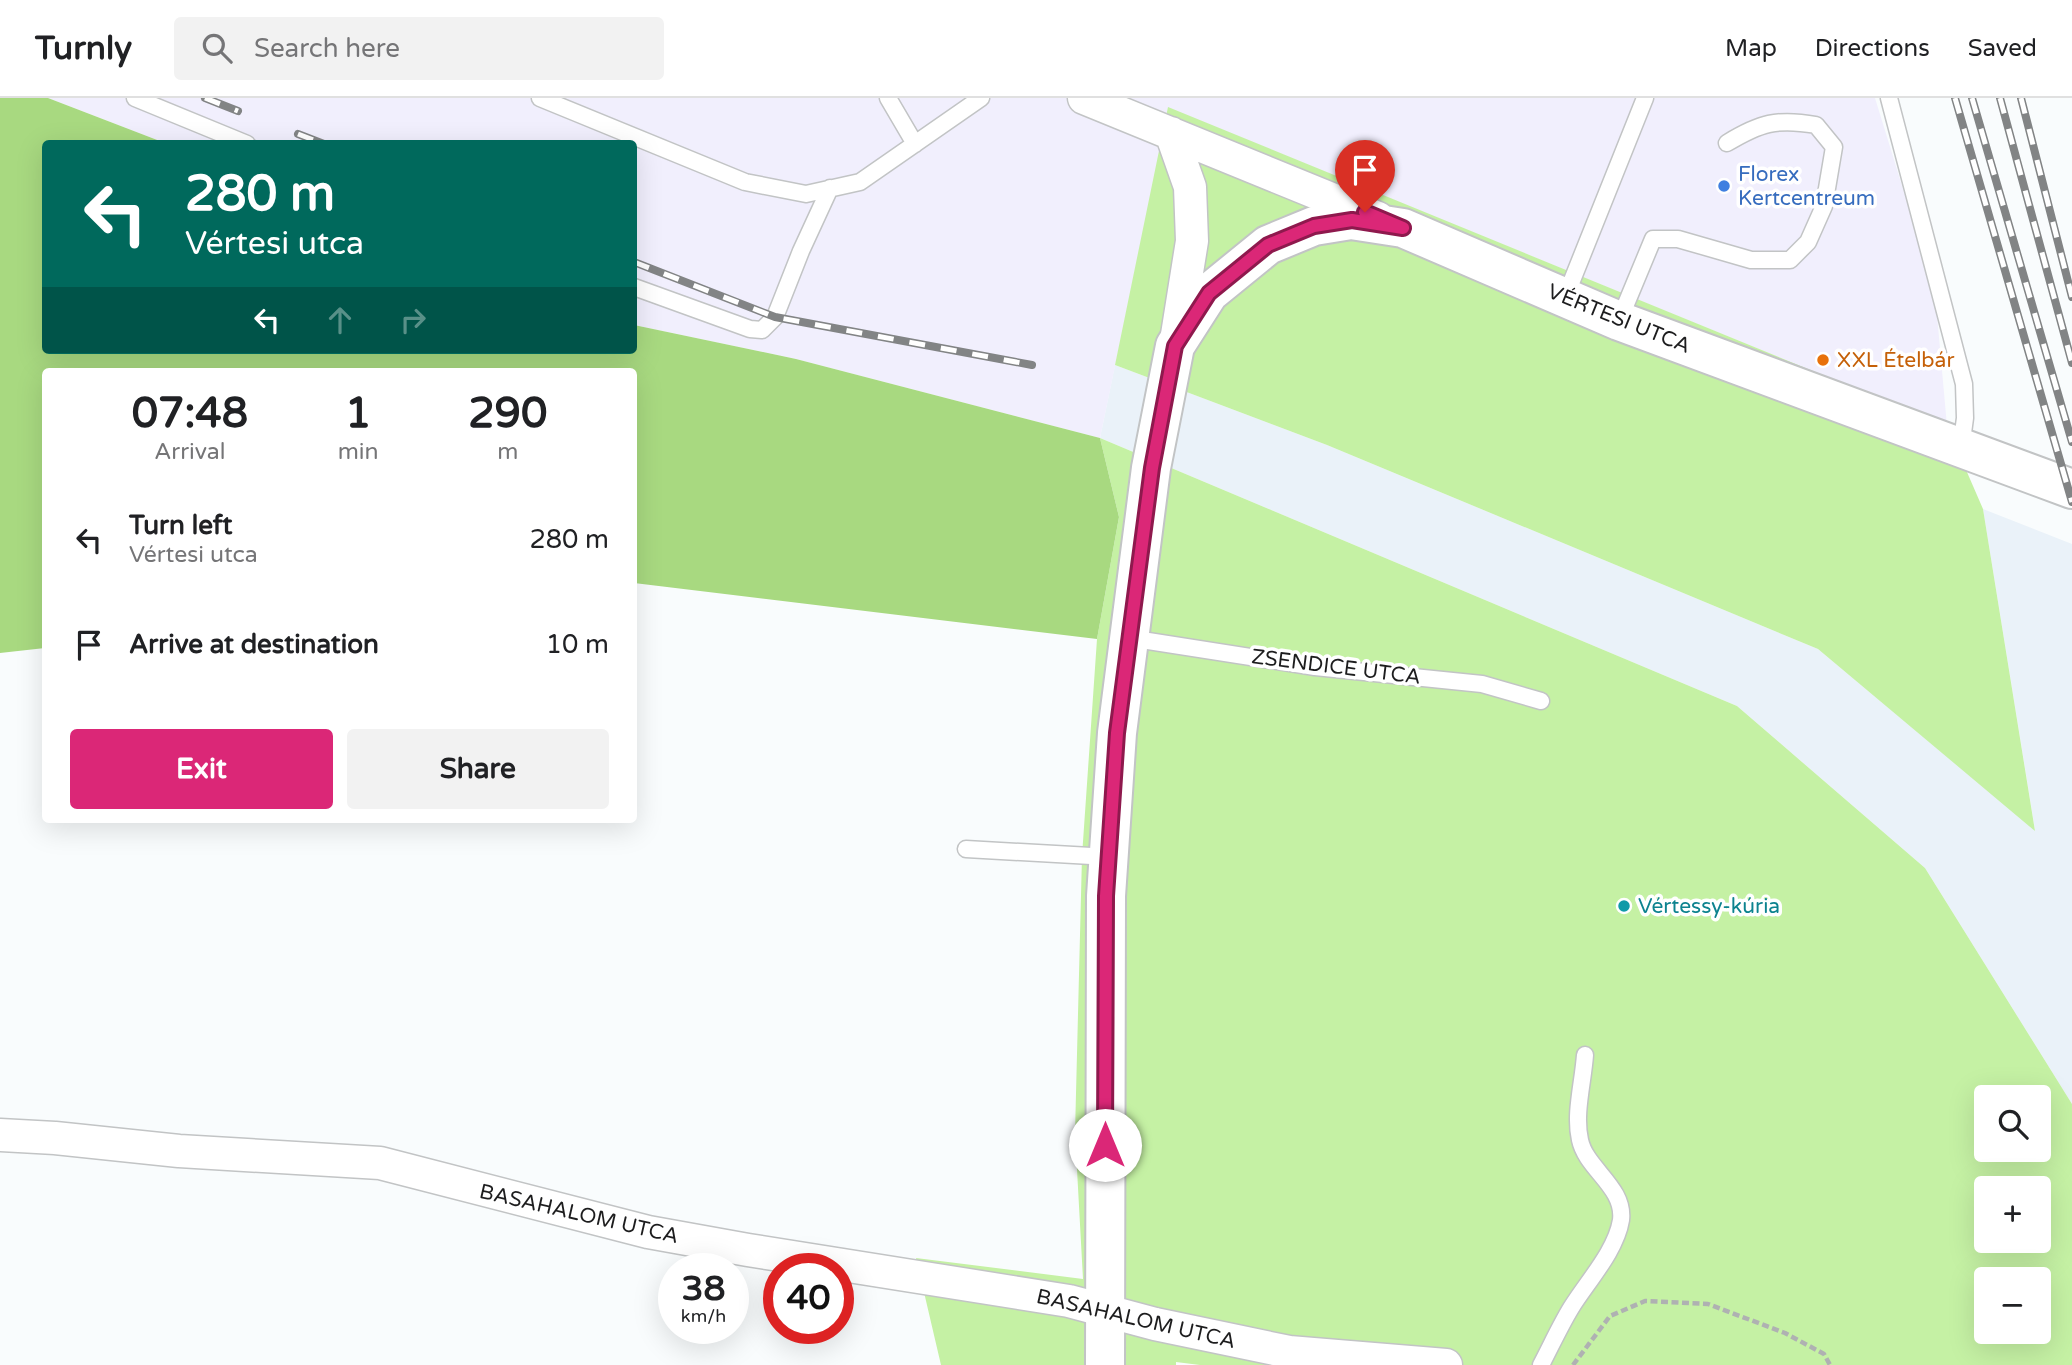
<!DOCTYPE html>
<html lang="en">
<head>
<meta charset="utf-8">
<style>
  :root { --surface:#fff; --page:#f2f2f2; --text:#202124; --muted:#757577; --line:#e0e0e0; --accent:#db2777 }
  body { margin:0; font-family:"Varela Round",sans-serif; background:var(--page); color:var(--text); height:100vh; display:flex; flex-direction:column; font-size:26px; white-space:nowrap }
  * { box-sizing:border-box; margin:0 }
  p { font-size:23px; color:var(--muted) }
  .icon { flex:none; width:38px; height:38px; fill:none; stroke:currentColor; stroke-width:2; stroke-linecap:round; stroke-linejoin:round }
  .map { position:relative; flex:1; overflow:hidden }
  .drawer { position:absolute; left:42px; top:270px; width:595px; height:455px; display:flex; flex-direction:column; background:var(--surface); border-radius:7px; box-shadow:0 7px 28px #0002 }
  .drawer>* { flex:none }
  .top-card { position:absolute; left:42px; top:42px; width:595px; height:214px; border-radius:7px; box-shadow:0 7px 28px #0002; background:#00695c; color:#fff; overflow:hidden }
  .tools { position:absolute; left:1974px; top:987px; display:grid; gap:14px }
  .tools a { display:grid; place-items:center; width:77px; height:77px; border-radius:7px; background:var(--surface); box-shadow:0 7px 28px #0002; font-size:35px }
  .speed { position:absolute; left:658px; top:1155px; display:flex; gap:14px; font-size:35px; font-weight:700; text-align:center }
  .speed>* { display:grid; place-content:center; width:91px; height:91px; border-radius:50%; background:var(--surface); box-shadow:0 7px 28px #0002; line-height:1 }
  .speed small { font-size:18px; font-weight:400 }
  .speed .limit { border:10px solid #d22; background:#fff; color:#111 }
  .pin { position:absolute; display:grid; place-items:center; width:60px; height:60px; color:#fff; margin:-72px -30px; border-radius:50% 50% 50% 0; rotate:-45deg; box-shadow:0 0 7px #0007 }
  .pin .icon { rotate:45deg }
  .me { position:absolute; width:77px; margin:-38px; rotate:0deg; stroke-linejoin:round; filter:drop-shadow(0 0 5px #0008) }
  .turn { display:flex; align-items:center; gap:24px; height:147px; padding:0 28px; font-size:32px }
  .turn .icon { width:91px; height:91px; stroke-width:2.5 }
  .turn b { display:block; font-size:49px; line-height:60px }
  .lanes { display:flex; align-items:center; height:66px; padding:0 28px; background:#0003; justify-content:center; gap:35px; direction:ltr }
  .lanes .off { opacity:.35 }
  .eta { display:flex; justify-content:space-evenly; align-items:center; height:119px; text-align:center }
  .eta b { font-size:42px; font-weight:700; line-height:49px }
  .action { display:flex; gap:14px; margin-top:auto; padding:14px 28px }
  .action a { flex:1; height:80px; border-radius:7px; background:var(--accent); color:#fff; font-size:28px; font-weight:700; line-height:80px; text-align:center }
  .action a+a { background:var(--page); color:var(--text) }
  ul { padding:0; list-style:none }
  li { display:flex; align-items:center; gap:21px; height:105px; padding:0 28px }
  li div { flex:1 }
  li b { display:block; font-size:26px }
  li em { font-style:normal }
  header { display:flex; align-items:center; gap:42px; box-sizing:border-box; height:98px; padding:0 35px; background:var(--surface); border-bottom:2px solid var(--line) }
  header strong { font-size:33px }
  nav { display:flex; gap:38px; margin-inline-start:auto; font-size:24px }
  .search { width:490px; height:63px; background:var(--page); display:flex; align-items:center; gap:18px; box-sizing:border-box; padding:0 24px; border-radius:7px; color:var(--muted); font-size:26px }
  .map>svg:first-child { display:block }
  .built { fill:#eaf2f9 }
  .industrial { fill:#f1effd }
  .green { fill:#c5f1a4; fill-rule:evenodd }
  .forest { fill:#a8d980 }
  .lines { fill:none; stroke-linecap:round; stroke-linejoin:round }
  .lane-casing { stroke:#c2c4c5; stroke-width:19 }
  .street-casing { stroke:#c2c4c5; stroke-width:35 }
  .secondary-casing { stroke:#c2c4c5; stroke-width:42 }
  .path { stroke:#afb1b2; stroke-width:4.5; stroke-dasharray:7 3.5; stroke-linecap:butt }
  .lane { stroke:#fff; stroke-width:16 }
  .street { stroke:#fff; stroke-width:32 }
  .secondary { stroke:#fff; stroke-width:38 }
  .rail-casing { stroke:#828485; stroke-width:8 }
  .rail { stroke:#fff; stroke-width:5; stroke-dasharray:16; stroke-linecap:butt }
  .route-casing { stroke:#8e194d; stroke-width:18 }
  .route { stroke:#db2777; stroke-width:12 }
  .shop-dot { fill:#3f7fe0; stroke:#fff; stroke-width:2.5 }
  .food-dot { fill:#e8710a; stroke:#fff; stroke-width:2.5 }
  .culture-dot { fill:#0f9aa8; stroke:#fff; stroke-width:2.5 }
  .labels { text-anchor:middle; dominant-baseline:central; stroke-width:7; stroke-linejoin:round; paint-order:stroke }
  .shop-label { font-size:21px; fill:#366cbe; stroke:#fff; text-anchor:start }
  .street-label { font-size:21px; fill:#1d1d1e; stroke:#fff }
  .food-label { font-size:21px; fill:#c56008; stroke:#fff; text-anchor:start }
  .culture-label { font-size:21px; fill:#0d838f; stroke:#fff; text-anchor:start }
</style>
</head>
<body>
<header>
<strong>Turnly</strong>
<div class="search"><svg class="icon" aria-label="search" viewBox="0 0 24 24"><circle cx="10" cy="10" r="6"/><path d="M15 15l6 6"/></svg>Search here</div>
<nav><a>Map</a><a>Directions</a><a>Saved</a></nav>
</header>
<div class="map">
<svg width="2072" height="1267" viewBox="0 0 2072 1267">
  <rect width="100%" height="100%" fill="#f9fcfd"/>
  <path class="built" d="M 1115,267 L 1327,347 L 1818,551 L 2035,732 L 1983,411 L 2072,446 L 2072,1006 L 1925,770 L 1737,608 L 1100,340 Z"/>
  <path class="industrial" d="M 48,0 L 1875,0 L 1935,195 L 1947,328 L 1169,10 L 1100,340 L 796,261 L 634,227 L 634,46 L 165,45 Z"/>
  <path class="green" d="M 1168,9 L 1947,328 L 1983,411 L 2035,733 L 1818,551 L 1327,347 L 1115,267 Z
    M 1100,340 L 1737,608 L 1925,770 L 2072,1006 L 2072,1267 L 1200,1267 L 1176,1264 L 1176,1267 L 941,1267 L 916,1160 L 1083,1181 L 1075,1035 L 1082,758 L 1097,541 L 1119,419 ZM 1986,999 L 2039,999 L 2039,1052 L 1986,1052 ZM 1986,1090 L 2039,1090 L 2039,1143 L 1986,1143 ZM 1986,1181 L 2039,1181 L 2039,1234 L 1986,1234 Z"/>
  <path class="forest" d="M 0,0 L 48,0 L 165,45 L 46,46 L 46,252 L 634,252 L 634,227 L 796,261 L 1100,340 L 1119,419 L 1097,541 L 634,485 L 634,273 L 46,273 L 45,550 L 0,555 Z"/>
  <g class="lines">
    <g class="lane-casing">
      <path id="lane" d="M 135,0 L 247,46
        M 540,0 L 745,84 L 806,96 L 860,84 L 981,0
        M 888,0 L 915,46
        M 1889,0 L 1964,286 L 1965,320 L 1961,350
        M 634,189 L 750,231 L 762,232 L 775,219 L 801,153 L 830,90
        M 1565,200 L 1645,0
        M 1619,223 L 1653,141 L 1678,141 L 1751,162 L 1790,162 L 1808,144 L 1824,108 L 1834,49 L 1816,27 C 1777,20 1760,25 1727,45
        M 1129,540 L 1315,569 L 1482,586 L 1541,603
        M 966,751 L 1109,759
        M 1541,1267 C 1551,1248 1560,1228 1571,1210 C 1587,1184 1616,1153 1621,1122 C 1625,1089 1586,1071 1580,1042 C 1574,1016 1583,985 1585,957"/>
    </g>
    <g class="street-casing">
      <path id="street" d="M 1084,0 L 1378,120
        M 1171,35 L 1190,89 L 1192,143 L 1176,243
        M 0,1037 L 55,1040 L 179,1053 L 380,1065 L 648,1134 L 748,1152 L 1069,1203 L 1155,1226 L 1289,1254 L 1446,1267"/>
    </g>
    <g class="secondary-casing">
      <path id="secondary" d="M 1105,1267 L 1106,798 L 1117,635 L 1151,370 L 1175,248 L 1209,195 L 1268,147 L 1314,128 L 1351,122 L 1403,130 L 1619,223 L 2072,391"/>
    </g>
    <path class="path" d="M 1573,1267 L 1610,1218 L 1645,1203 L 1708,1206 L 1785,1235 L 1824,1256 L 1830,1267"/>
    <use href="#lane" class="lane"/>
    <use href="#street" class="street"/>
    <use href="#secondary" class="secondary"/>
    <g class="rail-casing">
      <path id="rail" d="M 205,0 L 238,13
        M 1955,0 L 2072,404
        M 1972,0 L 2072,344
        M 2000,0 L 2072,265
        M 2021,0 L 2072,199
        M 298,36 L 324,46
        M 634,164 L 775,219 L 1032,267"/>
    </g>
    <use href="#rail" class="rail"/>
  </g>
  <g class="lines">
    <g class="route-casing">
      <path id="route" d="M 1105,1047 L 1106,798 L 1117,635 L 1152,370 L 1175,248 L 1209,195 L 1268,147 L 1314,128 L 1352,122 L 1403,130 L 1365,114"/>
    </g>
    <use href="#route" class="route"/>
  </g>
  <circle class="shop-dot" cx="1724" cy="88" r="7"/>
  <circle class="food-dot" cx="1823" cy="262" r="7"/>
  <circle class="culture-dot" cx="1624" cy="808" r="7"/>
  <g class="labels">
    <g class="shop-label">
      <text x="1738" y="76">Florex<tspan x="1738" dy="24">Kertcentreum</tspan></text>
    </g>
    <g class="street-label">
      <text transform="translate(1619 221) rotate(22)">VÉRTESI UTCA</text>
      <text transform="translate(1336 569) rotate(7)">ZSENDICE UTCA</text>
      <text transform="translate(579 1116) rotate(13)">BASAHALOM UTCA</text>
      <text transform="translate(1136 1221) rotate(13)">BASAHALOM UTCA</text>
    </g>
    <g class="food-label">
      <text x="1837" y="262">XXL Ételbár</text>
    </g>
    <g class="culture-label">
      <text x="1638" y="808">Vértessy-kúria</text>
    </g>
  </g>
</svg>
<div class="tools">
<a><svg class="icon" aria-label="search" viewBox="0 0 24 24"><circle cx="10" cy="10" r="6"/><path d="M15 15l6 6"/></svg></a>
<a>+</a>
<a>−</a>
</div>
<div class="speed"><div>38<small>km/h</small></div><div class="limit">40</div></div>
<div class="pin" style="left:1365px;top:114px;background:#d93025"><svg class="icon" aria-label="arrive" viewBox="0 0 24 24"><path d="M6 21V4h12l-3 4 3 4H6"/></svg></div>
<svg class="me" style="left:1105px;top:1047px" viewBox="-20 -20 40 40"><circle r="19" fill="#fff"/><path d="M0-13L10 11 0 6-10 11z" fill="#db2777"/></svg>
<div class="top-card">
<div class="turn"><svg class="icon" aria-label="left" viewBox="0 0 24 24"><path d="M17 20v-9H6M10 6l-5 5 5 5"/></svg><div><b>280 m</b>Vértesi utca</div></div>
<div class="lanes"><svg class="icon" aria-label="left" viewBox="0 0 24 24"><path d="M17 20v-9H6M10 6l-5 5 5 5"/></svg><svg class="icon off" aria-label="ahead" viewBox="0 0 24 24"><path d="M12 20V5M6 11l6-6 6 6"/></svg><svg class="icon off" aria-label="right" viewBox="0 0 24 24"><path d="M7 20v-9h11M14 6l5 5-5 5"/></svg></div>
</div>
<section class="drawer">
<div class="eta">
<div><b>07:48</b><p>Arrival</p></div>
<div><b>1</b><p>min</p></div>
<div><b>290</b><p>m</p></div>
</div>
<ul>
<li><svg class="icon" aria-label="left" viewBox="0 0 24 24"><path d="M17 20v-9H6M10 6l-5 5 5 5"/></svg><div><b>Turn left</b><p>Vértesi utca</p></div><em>280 m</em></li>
<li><svg class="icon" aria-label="arrive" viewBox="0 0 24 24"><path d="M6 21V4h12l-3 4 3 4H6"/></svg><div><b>Arrive at destination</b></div><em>10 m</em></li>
</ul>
<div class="action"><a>Exit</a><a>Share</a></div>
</section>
</div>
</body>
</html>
